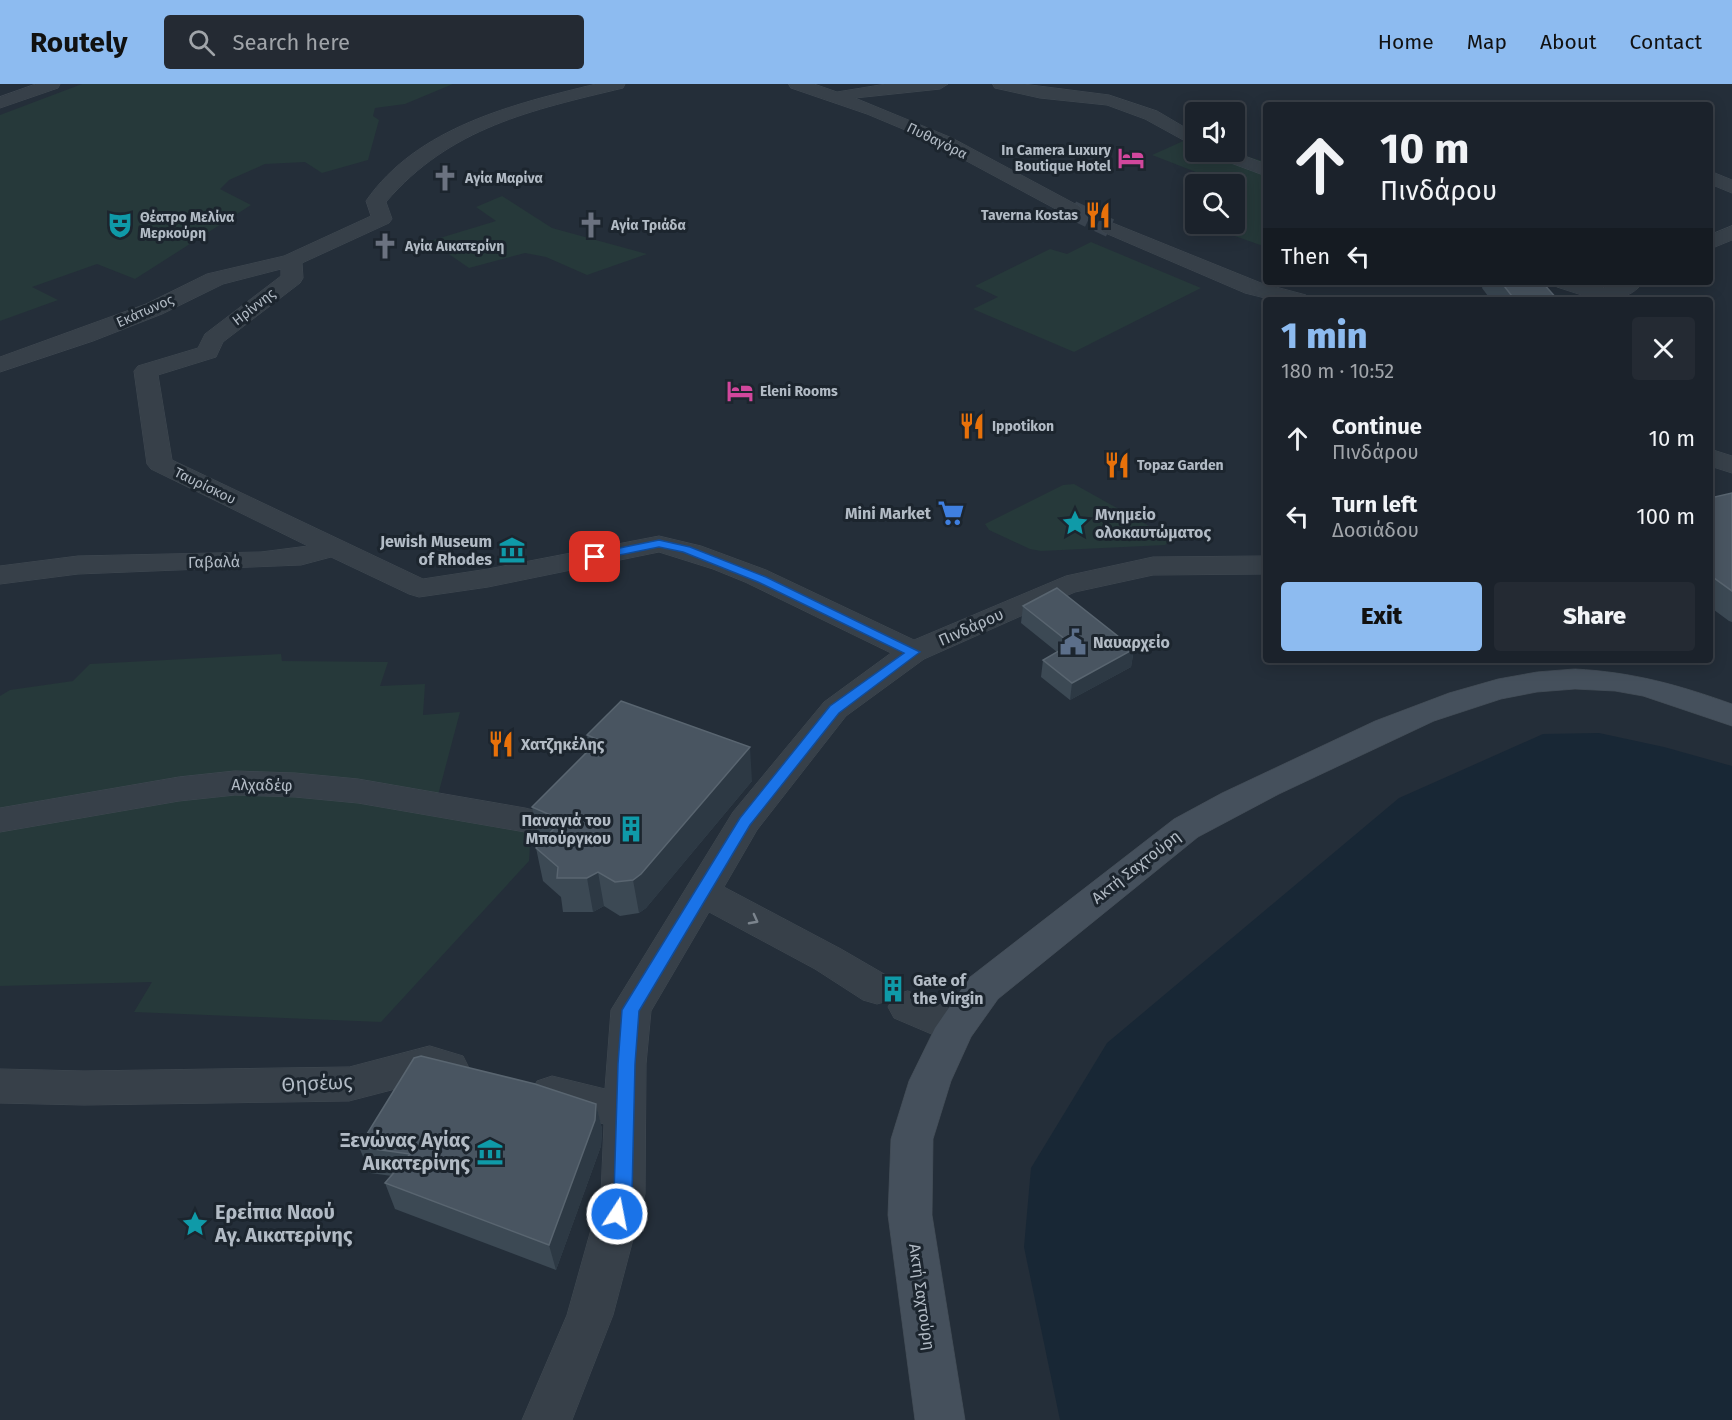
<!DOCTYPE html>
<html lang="en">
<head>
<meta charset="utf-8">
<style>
  :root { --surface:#1b222b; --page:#242a33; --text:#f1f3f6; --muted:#a0a4a9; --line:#393f47; --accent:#8dbbf0 }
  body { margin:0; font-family:"Fira Sans",sans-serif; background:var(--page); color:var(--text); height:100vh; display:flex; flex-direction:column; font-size:22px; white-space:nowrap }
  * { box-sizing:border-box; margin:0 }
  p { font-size:20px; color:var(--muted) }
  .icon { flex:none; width:33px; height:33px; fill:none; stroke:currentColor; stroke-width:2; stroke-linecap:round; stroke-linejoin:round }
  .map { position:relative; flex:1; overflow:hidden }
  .panel { position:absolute; left:1263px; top:213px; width:450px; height:366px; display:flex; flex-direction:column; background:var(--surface); border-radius:6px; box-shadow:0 3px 15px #0003,0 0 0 2px var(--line) }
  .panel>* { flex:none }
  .top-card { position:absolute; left:1263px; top:18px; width:450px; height:183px; border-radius:6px; box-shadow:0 3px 15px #0003,0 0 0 2px var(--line); background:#1b222b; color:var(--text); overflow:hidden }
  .fabs { position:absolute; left:1185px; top:18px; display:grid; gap:12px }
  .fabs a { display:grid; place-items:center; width:60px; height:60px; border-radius:6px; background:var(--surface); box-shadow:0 3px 15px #0003,0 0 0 2px var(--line); font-size:30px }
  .pin { position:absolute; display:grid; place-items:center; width:51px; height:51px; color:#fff; margin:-26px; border-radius:12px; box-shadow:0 3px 9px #0006 }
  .me { position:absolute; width:66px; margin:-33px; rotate:11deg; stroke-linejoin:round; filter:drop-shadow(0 0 4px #0008) }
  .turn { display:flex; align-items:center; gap:21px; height:126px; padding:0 18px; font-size:27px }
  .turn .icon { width:78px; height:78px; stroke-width:2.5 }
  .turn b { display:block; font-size:42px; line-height:51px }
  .then { display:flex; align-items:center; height:57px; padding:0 18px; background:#0003; gap:12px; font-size:22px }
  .round { display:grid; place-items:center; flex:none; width:63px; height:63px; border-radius:6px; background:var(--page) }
  .summary { display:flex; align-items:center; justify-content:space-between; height:102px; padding:0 18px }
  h1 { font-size:36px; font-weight:800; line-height:45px; color:var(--accent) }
  .button { display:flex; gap:12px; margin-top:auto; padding:12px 18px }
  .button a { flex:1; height:69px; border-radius:6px; background:var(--accent); color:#111; font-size:24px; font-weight:800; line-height:69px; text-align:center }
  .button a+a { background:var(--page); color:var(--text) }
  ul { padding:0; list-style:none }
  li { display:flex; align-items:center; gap:18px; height:78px; padding:0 18px }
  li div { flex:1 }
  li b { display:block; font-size:22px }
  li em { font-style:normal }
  header { display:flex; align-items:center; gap:36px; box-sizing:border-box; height:84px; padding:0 30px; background:var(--accent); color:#111 }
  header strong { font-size:28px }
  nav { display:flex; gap:33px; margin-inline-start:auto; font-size:21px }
  .search { width:420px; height:54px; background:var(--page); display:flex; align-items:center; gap:15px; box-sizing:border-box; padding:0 21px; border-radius:6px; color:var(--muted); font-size:22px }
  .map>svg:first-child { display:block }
  .green { fill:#26393a }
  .water { fill:#182735 }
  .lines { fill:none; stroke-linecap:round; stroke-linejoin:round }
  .minor-tunnel { stroke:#39434e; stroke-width:19; stroke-dasharray:19 10; stroke-linecap:butt }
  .minor-casing { stroke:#404952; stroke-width:1 }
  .tertiary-casing { stroke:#404952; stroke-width:1 }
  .secondary-casing { stroke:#404952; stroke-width:1 }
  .minor { fill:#374049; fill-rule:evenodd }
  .tertiary { fill:#374049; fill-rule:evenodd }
  .secondary { fill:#45505c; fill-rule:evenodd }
  .wall { fill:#3c4954 }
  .shaded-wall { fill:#2d3944 }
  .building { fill:#495561; stroke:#596570; stroke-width:1.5 }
  .oneway { stroke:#7b848d }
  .route { fill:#1a73e8; stroke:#114b97; stroke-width:1.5 }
  .labels { text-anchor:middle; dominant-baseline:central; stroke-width:6; stroke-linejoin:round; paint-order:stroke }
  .far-street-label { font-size:14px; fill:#b2bbc5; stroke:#1c252e }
  .far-poi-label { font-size:14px; font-weight:bold; fill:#b2bbc5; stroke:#1c252e; text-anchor:start }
  .poi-label { font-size:16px; font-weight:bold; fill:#b2bbc5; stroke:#1c252e; text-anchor:start }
  .street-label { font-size:16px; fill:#b2bbc5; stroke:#1c252e }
  .near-street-label { font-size:20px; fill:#b2bbc5; stroke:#1c252e }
  .near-poi-label { font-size:20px; font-weight:bold; fill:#b2bbc5; stroke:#1c252e; text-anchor:end }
</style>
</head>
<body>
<header>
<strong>Routely</strong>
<div class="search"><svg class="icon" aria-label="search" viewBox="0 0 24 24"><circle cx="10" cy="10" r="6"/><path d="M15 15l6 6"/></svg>Search here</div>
<nav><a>Home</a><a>Map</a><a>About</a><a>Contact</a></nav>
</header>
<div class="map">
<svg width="1732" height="1336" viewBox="0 0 1732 1336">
  <rect width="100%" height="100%" fill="#242e39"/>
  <path class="green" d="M 82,0 L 453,0 L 405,20 L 375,24 L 373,32 L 379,36 L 368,76 L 322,89 L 305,78 L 265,80 L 229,96 L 220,105 L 251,121 L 135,195 L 97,180 L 32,203 L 58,216 L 0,237 L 0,31 Z
    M 1190,54 L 1195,56 L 1196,68 L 1232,68 L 1266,78 L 1266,163 L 1201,140 L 1234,140 L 1234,100 L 1196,100 L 1195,104 L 1182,99 L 1201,90 L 1152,71 Z
    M 502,112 L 552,144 L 647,170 L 587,191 L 546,173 L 525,169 L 469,184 L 430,157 L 496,137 L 476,123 Z
    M 1091,158 L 1201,204 L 1074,268 L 973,225 L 998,213 L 975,202 L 1050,165 L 1067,170 Z
    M 1074,400 L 1167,452 L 1170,456 L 1165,461 L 1041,467 L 1030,465 L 989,446 L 985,440 L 1063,401 Z
    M 281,570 L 282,577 L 388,578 L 380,602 L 425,600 L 423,631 L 460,628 L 437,715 L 532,729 L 529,777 L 381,938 L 134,928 L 152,898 L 0,902 L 0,612 L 10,606 L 73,597 L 90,580 Z"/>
  <path class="water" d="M 1599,649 L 1664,663 L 1732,682 L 1732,1336 L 1060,1336 L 1024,1163 L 1031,1084 L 1107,959 L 1399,714 L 1543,650 Z"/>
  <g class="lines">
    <path class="minor-tunnel" d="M 1072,126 L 1110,144"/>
    <g class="minor-casing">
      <path id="minor" d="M 596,0 L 625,0 L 623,4 C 532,26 450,43 386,118 L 392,135 L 389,139 L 302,179 L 303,194 L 300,199 L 223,258 L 216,273 L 158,291 L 172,376 L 423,495 L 488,485 L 659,452 L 701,462 L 766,486 L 914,556 L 1066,492 L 1153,473 L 1266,472 L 1266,490 L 1153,491 L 1075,508 L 924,575 L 846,632 L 757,746 L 724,803 L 841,865 L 891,894 L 896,905 L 891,916 L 877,920 L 863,916 L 815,885 L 709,828 L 651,927 L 646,980 L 645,1110 L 613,1231 L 572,1336 L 522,1336 L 567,1231 L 601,1110 L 604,1040 L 537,1021 L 531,1009 L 537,997 L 552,992 L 605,1005 L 611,926 L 733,728 L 824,618 L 891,569 L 745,498 L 713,485 L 659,468 L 488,503 L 419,513 L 409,510 L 331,473 L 301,481 L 78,490 L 0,500 L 0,482 L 78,472 L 261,468 L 308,462 L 151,385 L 147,380 L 134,287 L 138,282 L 198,264 L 205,250 L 281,192 L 281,185 L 223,200 L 162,230 L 93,257 L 0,288 L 0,273 L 146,220 L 207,190 L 284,172 L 371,132 L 366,117 C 417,43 514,20 596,0 Z
        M 789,0 L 814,0 L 837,8 L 886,0 L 948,0 L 940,5 L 855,14 L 952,54 L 1079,122 L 1082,126 L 1079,130 L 1065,130 L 922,53 L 867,30 L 791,4 Z
        M 993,0 L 1023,0 L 1109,11 L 1157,27 L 1196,50 L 1196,63 L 1145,35 L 1107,21 L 1040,14 L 995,4 Z
        M 1209,68 L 1234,68 L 1266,80 L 1266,92 L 1212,72 Z
        M 1710,87 L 1732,96 L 1732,109 L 1710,100 Z
        M 1110,138 L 1261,199 L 1306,211 L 1309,216 L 1273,216 L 1245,209 L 1103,148 L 1100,144 L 1103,140 Z
        M 1732,142 L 1732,156 L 1710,165 L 1710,151 Z
        M 1554,198 L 1586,198 L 1605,204 L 1617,198 L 1643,198 C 1631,216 1609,216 1590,216 L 1591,214 L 1557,203 Z
        M 1710,365 L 1732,372 L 1732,389 L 1710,382 Z
        M 235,687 L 295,689 L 358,695 L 525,724 L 537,727 L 542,736 L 537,745 L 525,748 L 358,719 L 295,713 L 235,711 L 179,717 L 0,748 L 0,724 L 179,693 Z
        M 908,907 L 969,933 L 975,944 L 969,955 L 955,960 L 894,934 L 888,923 L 894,912 Z
        M 430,962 L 463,972 L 469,984 L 463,996 L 449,1001 L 430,996 L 349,1017 L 84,1021 L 0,1019 L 0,985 L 84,987 L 349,983 Z"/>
    </g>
    <g class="tertiary-casing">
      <path id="tertiary" d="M 36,0 L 60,0 L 58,4 L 0,24 L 0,13 Z"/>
    </g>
    <g class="secondary-casing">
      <path id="secondary" d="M 1575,585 C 1633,588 1679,601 1732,620 L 1732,642 L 1643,612 L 1615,607 L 1575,605 L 1537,608 L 1501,615 L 1434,637 L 1279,710 L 1198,753 L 998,915 L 971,953 L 951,997 L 933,1055 L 932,1131 L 965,1336 L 915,1336 L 888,1131 L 891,1055 L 909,997 L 935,944 L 970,893 L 1174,735 L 1222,709 L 1375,637 L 1449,609 L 1498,595 L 1537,588 Z"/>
    </g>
    <use href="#minor" class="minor"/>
    <use href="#tertiary" class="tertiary"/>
    <use href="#secondary" class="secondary"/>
  </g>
  <path class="wall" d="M 1484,198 L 1542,198 L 1558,216 L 1491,216 L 1482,204 Z
    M 1732,409 L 1732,538 L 1729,537 L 1710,523 L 1710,414 Z
    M 1023,522 L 1134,565 L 1131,583 L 1070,616 L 1041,593 L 1043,576 L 1057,568 L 1021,539 Z
    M 587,651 L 752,697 L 646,824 L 639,829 L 620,832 L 604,822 L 593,828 L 563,828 L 561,813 L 543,797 L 536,764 L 541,758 L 539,757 L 532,723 L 589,665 Z
    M 596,1020 L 602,1045 L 601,1062 L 556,1186 L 395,1125 L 385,1099 L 392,1092 L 370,1089 L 359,1063 Z"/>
  <path class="shaded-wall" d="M 1134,565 L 1131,583 L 1070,616 L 1072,599 Z
    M 750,663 L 752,697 L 646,824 L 639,829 L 633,796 Z
    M 598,788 L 604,822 L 593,828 L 587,794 Z
    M 596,1020 L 602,1045 L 601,1062 L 556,1186 L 549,1161 Z"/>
  <path class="building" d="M 1501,198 L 1542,198 L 1558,216 L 1515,216 Z
    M 1732,409 L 1732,507 L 1710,491 L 1710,414 Z
    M 1057,504 L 1134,565 L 1072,599 L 1043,576 L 1071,560 L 1023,522 Z
    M 621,617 L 750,663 L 641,790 L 633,796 L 615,798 L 598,788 L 587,794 L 557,794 L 558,783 L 536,764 L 562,736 L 532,723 L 599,656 L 587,651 Z
    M 421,972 L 535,1000 L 596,1020 L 595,1036 L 549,1161 L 385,1099 L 410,1070 L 359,1063 L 414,974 Z"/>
  <defs><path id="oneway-chevron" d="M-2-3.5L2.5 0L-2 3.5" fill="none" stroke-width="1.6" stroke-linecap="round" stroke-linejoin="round" transform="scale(1.5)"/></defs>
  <use class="oneway" href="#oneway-chevron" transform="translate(754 836) rotate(28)"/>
  <path class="route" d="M 659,456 L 690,463 L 766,493 L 920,568 L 839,629 L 750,741 L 639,927 L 635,980 L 632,1110 L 624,1136 L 617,1138 L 611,1136 L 608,1130 L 614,1110 L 618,980 L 622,926 L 625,921 L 740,734 L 830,622 L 904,569 L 758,498 L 683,468 L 659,463 L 595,476 L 589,473 L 595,469 Z"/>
  <defs>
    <g id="hotel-bare" transform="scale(2.07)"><path d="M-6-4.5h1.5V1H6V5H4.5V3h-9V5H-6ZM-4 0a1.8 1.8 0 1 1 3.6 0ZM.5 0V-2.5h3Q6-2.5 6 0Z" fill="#d1479c" stroke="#1c252e" stroke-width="2.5" paint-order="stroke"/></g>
    <g id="church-bare" transform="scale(2.07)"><path d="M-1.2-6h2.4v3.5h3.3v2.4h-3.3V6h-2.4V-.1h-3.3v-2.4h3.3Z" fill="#6b7280" stroke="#1c252e" stroke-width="2.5" paint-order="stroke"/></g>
    <g id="restaurant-bare" transform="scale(2.07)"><path d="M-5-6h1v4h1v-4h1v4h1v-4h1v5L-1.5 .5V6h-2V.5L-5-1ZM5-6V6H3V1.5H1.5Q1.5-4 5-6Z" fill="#e8710a" stroke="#1c252e" stroke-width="2.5" paint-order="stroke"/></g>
    <g id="theatre-bare" transform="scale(2.07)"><path d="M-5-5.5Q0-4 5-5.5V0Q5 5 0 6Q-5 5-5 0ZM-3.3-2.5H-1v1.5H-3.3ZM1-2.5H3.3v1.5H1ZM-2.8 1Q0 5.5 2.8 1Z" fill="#0f9aa8" stroke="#1c252e" stroke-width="2.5" paint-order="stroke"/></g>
    <g id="supermarket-bare" transform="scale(2.07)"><path d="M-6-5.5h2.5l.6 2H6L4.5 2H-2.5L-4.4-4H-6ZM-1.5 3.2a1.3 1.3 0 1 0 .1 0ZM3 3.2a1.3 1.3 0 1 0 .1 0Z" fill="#3f7fe0" stroke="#1c252e" stroke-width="2.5" paint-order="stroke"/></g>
    <g id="sight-bare" transform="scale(2.07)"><path d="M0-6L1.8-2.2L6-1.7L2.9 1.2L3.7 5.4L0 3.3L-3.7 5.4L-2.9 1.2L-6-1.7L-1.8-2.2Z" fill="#0f9aa8" stroke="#1c252e" stroke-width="2.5" paint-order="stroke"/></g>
    <g id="museum-bare" transform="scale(2.07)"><path d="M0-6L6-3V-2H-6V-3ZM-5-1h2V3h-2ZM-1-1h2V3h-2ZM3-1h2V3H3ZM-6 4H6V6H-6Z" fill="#0f9aa8" stroke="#1c252e" stroke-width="2.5" paint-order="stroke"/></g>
    <g id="civic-bare" transform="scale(2.07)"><path d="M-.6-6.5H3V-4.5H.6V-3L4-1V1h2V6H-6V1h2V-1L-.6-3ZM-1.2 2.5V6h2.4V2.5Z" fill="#5c6f8a" stroke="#1c252e" stroke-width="2.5" paint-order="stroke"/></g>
    <g id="building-bare" transform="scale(2.07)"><path d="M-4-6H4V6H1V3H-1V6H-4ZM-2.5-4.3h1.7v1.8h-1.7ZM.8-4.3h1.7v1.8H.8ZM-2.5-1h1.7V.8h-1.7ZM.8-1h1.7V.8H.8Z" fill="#0f9aa8" stroke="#1c252e" stroke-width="2.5" paint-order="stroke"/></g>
  </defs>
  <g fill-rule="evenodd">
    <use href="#hotel-bare" x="1131" y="74"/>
    <use href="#church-bare" x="445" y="94"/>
    <use href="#restaurant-bare" x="1098" y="131"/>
    <use href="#theatre-bare" x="120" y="141"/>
    <use href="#church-bare" x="591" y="141"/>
    <use href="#church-bare" x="385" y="162"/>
    <use href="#hotel-bare" x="740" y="307"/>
    <use href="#restaurant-bare" x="972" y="342"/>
    <use href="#restaurant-bare" x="1117" y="381"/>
    <use href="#supermarket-bare" x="951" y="429"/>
    <use href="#sight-bare" x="1075" y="439"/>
    <use href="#museum-bare" x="512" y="466"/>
    <use href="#civic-bare" x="1073" y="558"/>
    <use href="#restaurant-bare" x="501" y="660"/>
    <use href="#building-bare" x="631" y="745"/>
    <use href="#building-bare" x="893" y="905"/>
    <use href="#museum-bare" x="490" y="1068"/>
    <use href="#sight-bare" x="195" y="1140"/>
  </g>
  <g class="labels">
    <g class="far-street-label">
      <text transform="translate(937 57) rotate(26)">Πυθαγόρα</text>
      <text transform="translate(254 223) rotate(-38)">Ηρίννης</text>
      <text transform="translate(145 227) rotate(-24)">Εκάτωνος</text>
      <text transform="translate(205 402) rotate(26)">Ταυρίσκου</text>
    </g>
    <g class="far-poi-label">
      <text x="1111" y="66" text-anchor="end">In Camera Luxury<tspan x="1111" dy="16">Boutique Hotel</tspan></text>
      <text x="465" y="94">Αγία Μαρίνα</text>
      <text x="1078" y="131" text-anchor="end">Taverna Kostas</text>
      <text x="140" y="133">Θέατρο Μελίνα<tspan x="140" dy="16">Μερκούρη</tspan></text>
      <text x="611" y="141">Αγία Τριάδα</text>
      <text x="405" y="162">Αγία Αικατερίνη</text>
      <text x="760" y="307">Eleni Rooms</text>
      <text x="992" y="342">Ippotikon</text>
      <text x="1137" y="381">Topaz Garden</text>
    </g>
    <g class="poi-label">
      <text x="931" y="429" text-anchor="end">Mini Market</text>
      <text x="1095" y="430">Μνημείο<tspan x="1095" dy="18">ολοκαυτώματος</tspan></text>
      <text x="492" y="457" text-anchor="end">Jewish Museum<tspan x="492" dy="18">of Rhodes</tspan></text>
      <text x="1093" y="558">Ναυαρχείο</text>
      <text x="521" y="660">Χατζηκέλης</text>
      <text x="611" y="736" text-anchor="end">Παναγιά του<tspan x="611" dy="18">Μπούργκου</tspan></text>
      <text x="913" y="896">Gate of<tspan x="913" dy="18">the Virgin</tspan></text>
    </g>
    <g class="street-label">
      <text transform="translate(214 478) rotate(-1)">Γαβαλά</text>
      <text transform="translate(971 543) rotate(-24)">Πινδάρου</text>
      <text transform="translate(262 701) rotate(1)">Αλχαδέφ</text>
      <text transform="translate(1136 783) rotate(-38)">Ακτή Σαχτούρη</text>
      <text transform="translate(922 1213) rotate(82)">Ακτή Σαχτούρη</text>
    </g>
    <g class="near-street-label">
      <text transform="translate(317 999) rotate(-3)">Θησέως</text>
    </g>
    <g class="near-poi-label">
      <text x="470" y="1056">Ξενώνας Αγίας<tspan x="470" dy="23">Αικατερίνης</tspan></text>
      <text x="215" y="1128" text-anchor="start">Ερείπια Ναού<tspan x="215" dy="23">Αγ. Αικατερίνης</tspan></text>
    </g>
  </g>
</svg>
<div class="fabs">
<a><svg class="icon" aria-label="sound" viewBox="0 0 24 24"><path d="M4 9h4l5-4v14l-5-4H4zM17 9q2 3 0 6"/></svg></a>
<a><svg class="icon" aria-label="search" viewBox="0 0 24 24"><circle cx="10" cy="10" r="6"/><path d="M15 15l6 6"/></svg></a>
</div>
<div class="pin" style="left:595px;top:473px;background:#d93025"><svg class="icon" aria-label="arrive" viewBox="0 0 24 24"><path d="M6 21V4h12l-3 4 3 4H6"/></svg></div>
<svg class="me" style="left:617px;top:1130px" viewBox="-20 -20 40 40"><circle r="17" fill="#1a73e8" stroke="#fff" stroke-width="3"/><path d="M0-11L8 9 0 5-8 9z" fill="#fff"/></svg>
<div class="top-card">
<div class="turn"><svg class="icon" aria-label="ahead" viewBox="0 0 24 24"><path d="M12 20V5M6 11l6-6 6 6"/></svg><div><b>10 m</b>Πινδάρου</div></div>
<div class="then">Then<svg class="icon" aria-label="left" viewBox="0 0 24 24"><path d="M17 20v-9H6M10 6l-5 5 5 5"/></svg></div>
</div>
<section class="panel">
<div class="summary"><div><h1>1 min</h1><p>180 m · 10:52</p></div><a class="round"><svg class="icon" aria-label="close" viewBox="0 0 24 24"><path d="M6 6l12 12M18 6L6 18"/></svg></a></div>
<ul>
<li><svg class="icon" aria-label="ahead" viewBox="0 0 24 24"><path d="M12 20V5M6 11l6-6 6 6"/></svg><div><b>Continue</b><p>Πινδάρου</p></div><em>10 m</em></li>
<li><svg class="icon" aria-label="left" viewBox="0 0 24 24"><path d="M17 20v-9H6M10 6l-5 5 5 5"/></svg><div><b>Turn left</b><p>Δοσιάδου</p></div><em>100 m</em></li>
</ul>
<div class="button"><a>Exit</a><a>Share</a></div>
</section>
</div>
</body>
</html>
